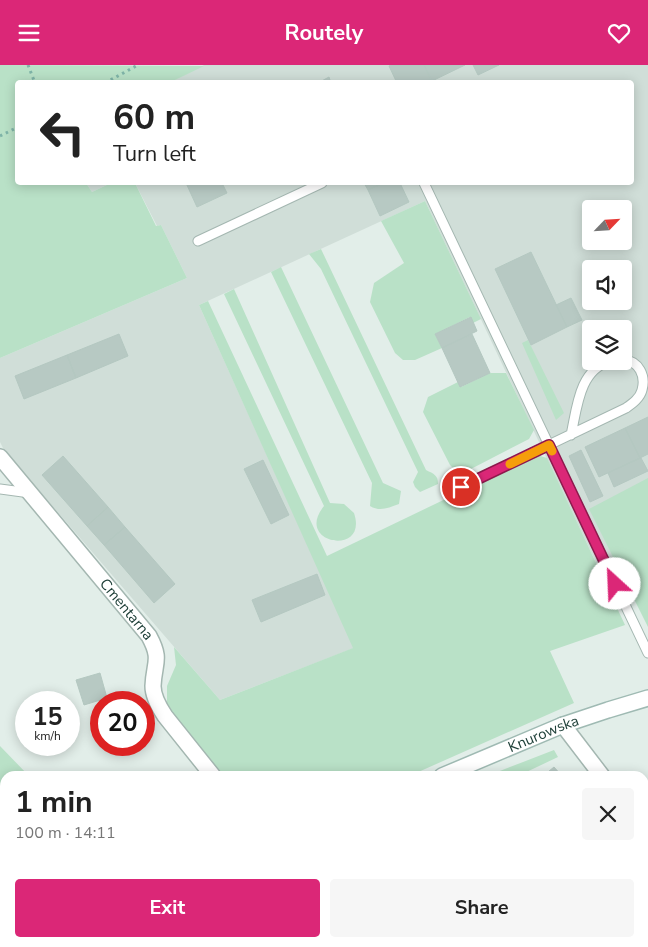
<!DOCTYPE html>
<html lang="en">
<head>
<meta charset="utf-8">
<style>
  :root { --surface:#fff; --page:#f6f6f6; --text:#222; --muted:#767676; --accent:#db2777 }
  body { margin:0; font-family:"Nunito Sans",sans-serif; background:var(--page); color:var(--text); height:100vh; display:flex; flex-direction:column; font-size:19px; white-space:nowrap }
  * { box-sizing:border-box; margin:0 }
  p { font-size:16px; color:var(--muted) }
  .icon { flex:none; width:28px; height:28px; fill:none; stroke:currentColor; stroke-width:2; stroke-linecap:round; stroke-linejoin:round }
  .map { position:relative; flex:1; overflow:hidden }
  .side { position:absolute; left:0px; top:706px; width:649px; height:176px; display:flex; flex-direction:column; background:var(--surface); border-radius:15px 15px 0 0; box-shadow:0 2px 12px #0003 }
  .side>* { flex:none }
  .banner { position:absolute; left:15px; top:15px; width:619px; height:105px; border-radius:5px; box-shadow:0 2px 12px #0003; background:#fff; color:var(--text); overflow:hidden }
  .needle { width:32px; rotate:65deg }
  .fabs { position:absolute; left:582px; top:135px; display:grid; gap:10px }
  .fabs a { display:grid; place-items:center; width:50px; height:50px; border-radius:5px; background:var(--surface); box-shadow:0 2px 12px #0003; font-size:25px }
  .speed { position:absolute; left:15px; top:626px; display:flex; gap:10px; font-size:25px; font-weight:700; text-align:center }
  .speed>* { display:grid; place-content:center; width:65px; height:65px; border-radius:50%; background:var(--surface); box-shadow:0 2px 12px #0003; line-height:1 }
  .speed small { font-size:12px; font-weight:400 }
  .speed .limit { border:8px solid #d22; background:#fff; color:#111 }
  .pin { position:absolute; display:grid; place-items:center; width:42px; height:42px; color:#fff; margin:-21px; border:2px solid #fff; border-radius:50%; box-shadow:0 1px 5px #0007 }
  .me { position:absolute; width:55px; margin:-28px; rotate:335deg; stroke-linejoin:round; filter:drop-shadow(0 0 4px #0008) }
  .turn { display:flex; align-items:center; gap:18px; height:105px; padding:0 15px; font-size:22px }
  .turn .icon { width:65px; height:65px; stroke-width:2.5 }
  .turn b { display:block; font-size:35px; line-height:42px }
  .round { display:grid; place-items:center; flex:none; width:52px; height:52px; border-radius:5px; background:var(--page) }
  .summary { display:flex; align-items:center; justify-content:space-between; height:85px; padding:0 15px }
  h1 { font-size:30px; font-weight:700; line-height:38px }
  .action { display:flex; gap:10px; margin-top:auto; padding:10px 15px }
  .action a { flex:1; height:58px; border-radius:5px; background:var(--accent); color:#fff; font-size:20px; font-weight:700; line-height:58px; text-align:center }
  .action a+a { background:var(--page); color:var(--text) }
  header { display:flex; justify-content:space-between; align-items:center; height:65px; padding:0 15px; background:var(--accent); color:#fff; font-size:22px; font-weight:700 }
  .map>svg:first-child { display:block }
  .built { fill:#d0ded8; fill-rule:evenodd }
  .green { fill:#b9e1c7 }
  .building { fill:#b7c9c3; stroke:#b4c8c1 }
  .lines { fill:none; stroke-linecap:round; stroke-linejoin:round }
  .lane-casing { stroke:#a4b7b1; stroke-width:11 }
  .street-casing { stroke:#a4b7b1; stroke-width:18 }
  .secondary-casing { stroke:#9fbab3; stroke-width:18 }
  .path { stroke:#7fb4a8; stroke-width:3; stroke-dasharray:2.5 4; stroke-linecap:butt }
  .lane { stroke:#fff; stroke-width:9 }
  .street { stroke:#fff; stroke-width:15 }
  .secondary { stroke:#fff; stroke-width:15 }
  .rail-casing { stroke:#5b7c76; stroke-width:5.5 }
  .rail { stroke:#f3faf7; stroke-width:4; stroke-dasharray:11; stroke-linecap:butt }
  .route-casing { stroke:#8e194d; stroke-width:12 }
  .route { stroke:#db2777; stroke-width:9 }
  .slow { stroke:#f59e0b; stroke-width:9 }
  .labels { text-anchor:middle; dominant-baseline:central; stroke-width:5; stroke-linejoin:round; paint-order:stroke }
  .street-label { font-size:15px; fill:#20413a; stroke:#f3faf7 }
</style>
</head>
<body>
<header><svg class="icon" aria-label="menu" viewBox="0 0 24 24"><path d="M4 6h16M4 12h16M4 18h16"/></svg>Routely<svg class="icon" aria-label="heart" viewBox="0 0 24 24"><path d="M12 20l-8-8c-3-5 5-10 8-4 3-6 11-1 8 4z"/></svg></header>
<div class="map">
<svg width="648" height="882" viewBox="0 0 648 882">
  <rect width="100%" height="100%" fill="#e2eee9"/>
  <path class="built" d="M 204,0 L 648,0 L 648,483 L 600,506 L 425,136 L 199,240 L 354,583 L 220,635 L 4,385 L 0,377 L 0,293 L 187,213 L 161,160 L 157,161 L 135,118 L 631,118 L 631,18 L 171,17 ZM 591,144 L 624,144 L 624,176 L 591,176 ZM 591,204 L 624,204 L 624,236 L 591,236 ZM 591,264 L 624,264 L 624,296 L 591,296 Z
    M 86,118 L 111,118 L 92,127 Z
    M 0,749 L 5,754 L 5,856 L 0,858 Z
    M 84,878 L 160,878 L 165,882 L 73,882 Z
    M 199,878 L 435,878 L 441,882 L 202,882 Z"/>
  <path class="green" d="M 0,0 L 204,1 L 171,17 L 18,18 L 18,118 L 86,118 L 92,127 L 111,118 L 135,118 L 156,161 L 161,160 L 187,213 L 0,293 Z
    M 425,136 L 481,254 L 473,258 L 470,252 L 435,269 L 442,283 L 415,295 L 403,295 L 395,288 L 370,237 L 374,218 L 404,198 L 381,156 Z
    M 321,184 L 426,405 C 434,409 438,410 438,419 L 420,427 L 415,422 L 413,417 L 418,407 L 321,204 L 309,189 Z
    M 281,202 L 383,418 L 401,426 L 399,439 C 388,443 380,447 370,441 L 372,418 L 271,207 Z
    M 234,224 L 330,438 L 344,439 L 354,448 C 369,492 293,479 324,441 L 224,229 Z
    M 208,236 L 327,491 L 537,390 L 547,393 L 625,560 L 550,586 L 574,638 L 416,708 L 406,711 L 223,711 L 167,643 L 167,621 L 176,600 L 174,582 L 220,635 L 353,583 L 199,240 Z
    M 528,275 L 564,348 L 556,355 L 522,278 Z
    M 490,308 L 506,308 L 534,365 L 529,374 L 467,406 L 456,406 L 450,400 L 423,347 L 428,332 L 458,317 L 461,322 Z
    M 648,413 L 648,562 L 589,444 Z
    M 0,681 L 29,711 L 5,711 L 5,754 L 0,749 Z
    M 554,685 L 558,692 L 518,711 L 487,711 Z
    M 160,878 L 199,878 L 202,882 L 165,882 Z"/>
  <path class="building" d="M 391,0 L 424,0 L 432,18 L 397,18 L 389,1 Z
    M 424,0 L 465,0 L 432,16 Z
    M 473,0 L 499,0 L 478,10 Z
    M 329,12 L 331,18 L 318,18 Z
    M 186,118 L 222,118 L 227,128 L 197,142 Z
    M 364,118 L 383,118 L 368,125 Z
    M 383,118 L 400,118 L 409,137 L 380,151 L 368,125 Z
    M 531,187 L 567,262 L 531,280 L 495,204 Z
    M 571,233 L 582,255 L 567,262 L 556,240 Z
    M 471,252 L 477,266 L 442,283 L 435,269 Z
    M 119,269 L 128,291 L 76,313 L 67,290 Z
    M 472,269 L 490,308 L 460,322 L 442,283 Z
    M 67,290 L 76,313 L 24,334 L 15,311 Z
    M 648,352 L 648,389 L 640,393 L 625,363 Z
    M 625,363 L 640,393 L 599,412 L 585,382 Z
    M 581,385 L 603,431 L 590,437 L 569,391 Z
    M 63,391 L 108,442 L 87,461 L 42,410 Z
    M 640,393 L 641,393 L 648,406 L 614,422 L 608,408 Z
    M 263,395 L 289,450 L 271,459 L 244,404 Z
    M 108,442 L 125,462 L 104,480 L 87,461 Z
    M 125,462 L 175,519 L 154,538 L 104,480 Z
    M 317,509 L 325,530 L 261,557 L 252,535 Z
    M 100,608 L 107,633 L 84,640 L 76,615 Z
    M 554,702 L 562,711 L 543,711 Z
    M 644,850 L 648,852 L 648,870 L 644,868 Z
    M 286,878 L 298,878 L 303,882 L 283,882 Z"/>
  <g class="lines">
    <g class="lane-casing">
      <path id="lane" d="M 424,118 L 648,588
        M 198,176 L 322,118
        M 571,370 C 577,343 579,305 610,296
        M 461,422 L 626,343 C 633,338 640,333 642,325 C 646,311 639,296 624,295
        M 0,424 L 30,428"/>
    </g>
    <g class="street-casing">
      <g id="street">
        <path id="s1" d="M 0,392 L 149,571 C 162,595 154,597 153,621 C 153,632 159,642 165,651 L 213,711"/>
        <path d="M 563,660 L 602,711"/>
        <path d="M 644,744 L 648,746"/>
        <path d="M 461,878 L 467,882"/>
      </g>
    </g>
    <g class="secondary-casing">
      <g id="secondary">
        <path id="s2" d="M 442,711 L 563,660 L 608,645 L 648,633"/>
        <path d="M 13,882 L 22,879"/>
      </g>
    </g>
    <path class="path" d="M 28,0 L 35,18
      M 105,18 L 138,0
      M 0,71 L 18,62"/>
    <use href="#lane" class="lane"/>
    <use href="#street" class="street"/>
    <use href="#secondary" class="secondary"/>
    <g class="rail-casing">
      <path id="rail" d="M 0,765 L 5,770
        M 0,783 L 5,788
        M 0,817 L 5,821
        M 0,833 L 5,838
        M 0,849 L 5,854
        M 30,878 L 35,882
        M 47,878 L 52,882
        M 65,878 L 69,882
        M 102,878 L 107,882
        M 119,878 L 124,882"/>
    </g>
    <use href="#rail" class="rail"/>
  </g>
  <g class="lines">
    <g class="route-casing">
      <path id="route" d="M 461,422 L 549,380 L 615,519"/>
    </g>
    <use href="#route" class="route"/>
    <path class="slow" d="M 510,399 L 549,380 L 552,386"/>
  </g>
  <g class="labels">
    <g class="street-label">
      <text stroke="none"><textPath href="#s1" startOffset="198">Cmentarna</textPath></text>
      <text stroke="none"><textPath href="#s2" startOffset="110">Knurowska</textPath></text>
    </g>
  </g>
</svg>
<div class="fabs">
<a><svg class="needle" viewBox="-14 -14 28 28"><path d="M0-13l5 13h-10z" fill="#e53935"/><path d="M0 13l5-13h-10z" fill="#767676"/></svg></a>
<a><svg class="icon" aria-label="sound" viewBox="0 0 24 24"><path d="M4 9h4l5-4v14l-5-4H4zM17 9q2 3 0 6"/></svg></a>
<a><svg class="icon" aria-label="layers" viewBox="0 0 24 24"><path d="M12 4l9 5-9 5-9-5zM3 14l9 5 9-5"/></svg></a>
</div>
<div class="speed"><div>15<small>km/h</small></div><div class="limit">20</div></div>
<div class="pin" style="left:461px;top:422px;background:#d93025"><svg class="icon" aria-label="arrive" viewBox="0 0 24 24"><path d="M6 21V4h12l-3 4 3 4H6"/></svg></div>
<svg class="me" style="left:615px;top:519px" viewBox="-20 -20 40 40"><circle r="19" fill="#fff"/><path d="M0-13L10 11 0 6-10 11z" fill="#db2777"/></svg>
<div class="banner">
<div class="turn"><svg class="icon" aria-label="left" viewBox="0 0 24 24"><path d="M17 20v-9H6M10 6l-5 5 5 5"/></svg><div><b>60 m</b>Turn left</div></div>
</div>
<section class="side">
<div class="summary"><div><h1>1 min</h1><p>100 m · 14:11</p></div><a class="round"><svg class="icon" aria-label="close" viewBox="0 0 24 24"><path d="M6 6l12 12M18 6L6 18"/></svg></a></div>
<div class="action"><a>Exit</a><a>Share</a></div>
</section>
</div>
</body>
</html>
